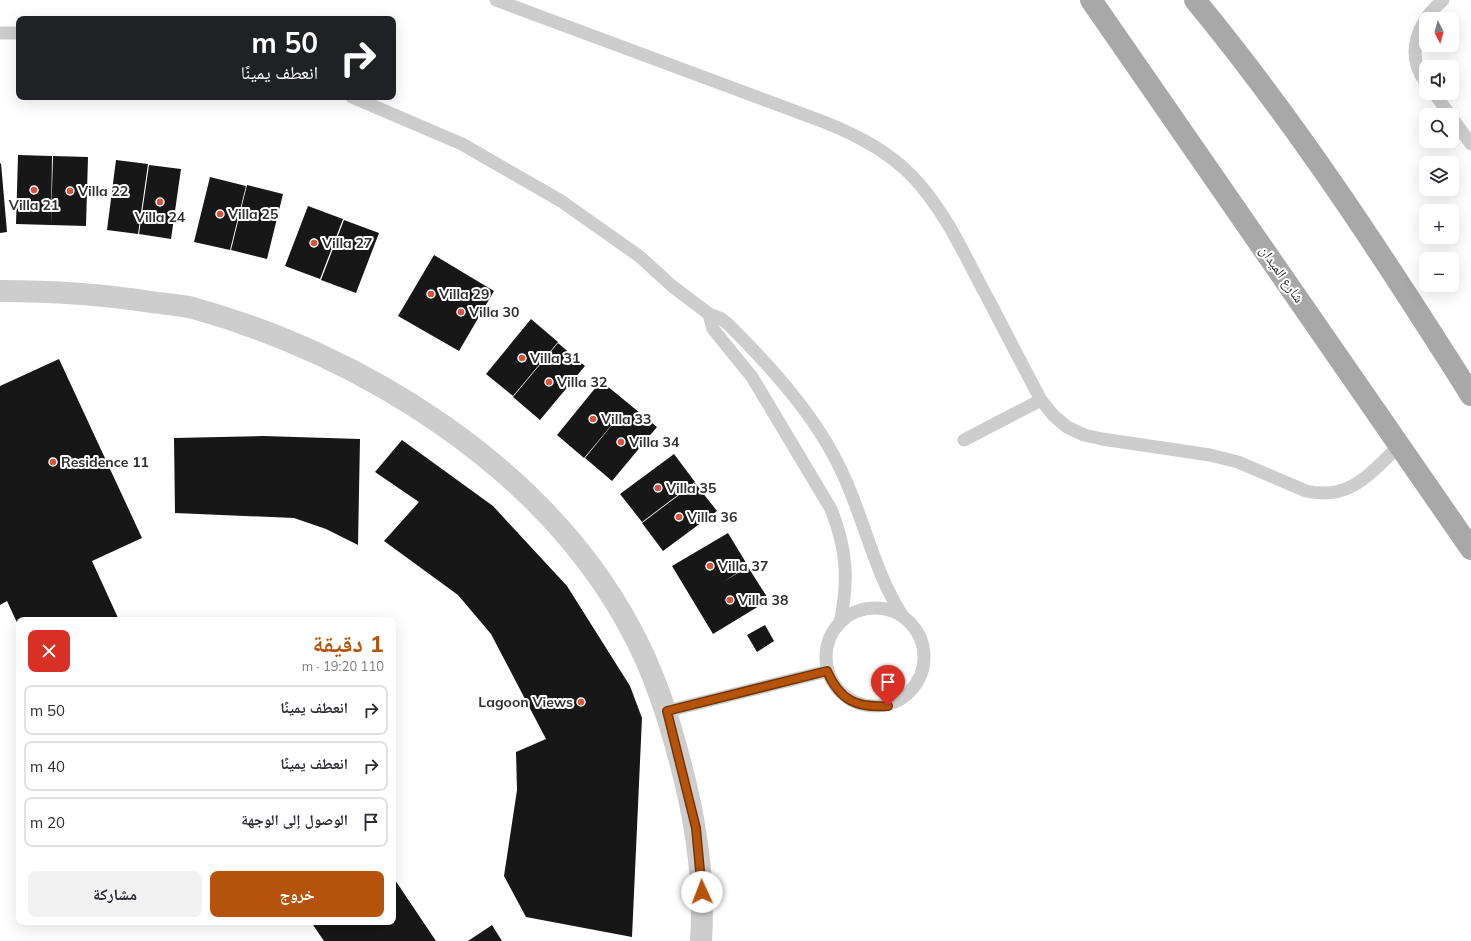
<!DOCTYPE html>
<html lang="ar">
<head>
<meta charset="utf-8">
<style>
  :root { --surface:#fff; --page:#f2f2f3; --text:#2b2b33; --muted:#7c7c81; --line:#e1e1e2; --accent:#b45309 }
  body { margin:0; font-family:Mulish,"Noto Naskh Arabic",sans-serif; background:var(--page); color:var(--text); direction:rtl; height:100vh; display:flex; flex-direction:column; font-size:15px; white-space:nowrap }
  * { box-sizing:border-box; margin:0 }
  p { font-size:13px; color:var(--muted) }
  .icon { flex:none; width:22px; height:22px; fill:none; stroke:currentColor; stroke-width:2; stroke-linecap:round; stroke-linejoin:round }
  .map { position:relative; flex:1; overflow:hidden; direction:ltr }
  .panel { position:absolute; left:16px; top:617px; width:380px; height:308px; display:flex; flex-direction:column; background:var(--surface); border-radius:8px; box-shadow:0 4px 16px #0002; direction:rtl }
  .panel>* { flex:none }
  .hud { position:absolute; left:16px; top:16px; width:380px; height:84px; border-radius:8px; box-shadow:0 4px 16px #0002; direction:rtl; background:#202124; color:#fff; overflow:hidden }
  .needle { width:26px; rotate:174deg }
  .buttons { position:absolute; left:1419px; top:12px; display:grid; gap:8px }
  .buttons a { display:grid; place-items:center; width:40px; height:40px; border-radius:8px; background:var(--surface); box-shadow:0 4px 16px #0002; font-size:20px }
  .pin { position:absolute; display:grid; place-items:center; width:34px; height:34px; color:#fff; margin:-41px -17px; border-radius:50% 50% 50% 0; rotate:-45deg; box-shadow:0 0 4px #0007 }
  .pin .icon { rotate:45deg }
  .me { position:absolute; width:44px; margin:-22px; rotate:358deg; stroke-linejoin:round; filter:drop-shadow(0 0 3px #0008) }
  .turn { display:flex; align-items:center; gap:14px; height:84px; padding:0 12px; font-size:18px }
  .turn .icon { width:52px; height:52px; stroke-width:2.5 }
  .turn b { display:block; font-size:28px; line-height:34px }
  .round { display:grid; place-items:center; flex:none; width:42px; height:42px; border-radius:8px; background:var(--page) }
  .head { display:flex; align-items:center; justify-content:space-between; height:68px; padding:0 12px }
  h1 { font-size:24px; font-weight:700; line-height:30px; color:var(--accent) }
  .action { display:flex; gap:8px; margin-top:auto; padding:8px 12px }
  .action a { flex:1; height:46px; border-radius:8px; background:var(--accent); color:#fff; font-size:16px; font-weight:700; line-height:46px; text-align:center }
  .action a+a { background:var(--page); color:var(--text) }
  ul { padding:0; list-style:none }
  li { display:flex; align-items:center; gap:12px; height:50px; margin:0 8px 6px; padding:0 4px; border:2px solid var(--line); border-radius:8px }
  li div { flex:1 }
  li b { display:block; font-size:15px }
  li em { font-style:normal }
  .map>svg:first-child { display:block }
  .building { fill:#171717 }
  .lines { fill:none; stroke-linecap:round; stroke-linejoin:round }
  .service { stroke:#cdcdcd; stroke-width:13 }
  .minor { stroke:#cdcdcd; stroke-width:22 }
  .primary { stroke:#a8a8a8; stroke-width:22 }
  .route-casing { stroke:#753606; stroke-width:10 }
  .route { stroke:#b45309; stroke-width:7 }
  .poi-dot { fill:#d95341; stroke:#fff; stroke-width:1.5 }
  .labels { text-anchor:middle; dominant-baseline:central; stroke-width:4; stroke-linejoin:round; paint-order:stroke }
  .poi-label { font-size:14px; font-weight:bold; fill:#303030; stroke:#fff; text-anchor:start }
  .street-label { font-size:14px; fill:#303030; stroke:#fff }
</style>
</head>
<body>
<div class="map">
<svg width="1471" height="941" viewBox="0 0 1471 941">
  <rect width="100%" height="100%" fill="#fff"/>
  <path class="building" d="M 18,155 L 52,156 L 51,225 L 16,224 Z
    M 53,156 L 88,157 L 86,226 L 51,225 Z
    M 116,160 L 148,164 L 138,234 L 107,230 Z
    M 1,163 L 7,232 L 0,233 L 0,164 Z
    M 149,165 L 181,169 L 171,239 L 139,234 Z
    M 210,177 L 246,186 L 230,250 L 194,242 Z
    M 247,185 L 283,194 L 267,259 L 231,250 Z
    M 308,206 L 343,219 L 320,279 L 285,266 Z
    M 344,220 L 379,233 L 356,293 L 321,280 Z
    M 434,255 L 494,291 L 459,351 L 398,316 Z
    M 531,319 L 558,342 L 513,396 L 486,374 Z
    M 558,343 L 585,366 L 540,420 L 513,397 Z
    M 59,359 L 142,538 L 92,561 L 119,620 L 19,620 L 19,627 L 7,601 L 0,605 L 0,386 Z
    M 601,381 L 657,427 L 612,481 L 585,458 L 625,409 L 584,458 L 557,435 Z
    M 263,436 L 360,439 L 358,545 L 326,529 L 294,518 L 175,513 L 174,438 Z
    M 402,440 L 493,506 L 567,586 L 630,686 L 642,718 L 632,937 L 526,917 L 504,876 L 517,790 L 516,752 L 546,739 L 491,634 L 458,595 L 384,541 L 419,502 L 375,472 Z
    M 674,454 L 695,482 L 642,522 L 620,494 Z
    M 695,483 L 717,511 L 663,551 L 642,523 Z
    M 728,533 L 748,566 L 723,582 L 748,567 L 769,600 L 713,634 L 672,566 Z
    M 765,625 L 774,641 L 757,652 L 747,635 Z
    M 393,877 L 436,941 L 324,941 L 311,922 L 393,922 Z
    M 492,925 L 502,941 L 468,941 Z"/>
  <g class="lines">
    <path class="service" d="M 496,0 L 824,122 C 857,135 888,151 913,177 C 942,208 960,245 979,282 C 1000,321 1020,361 1041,400 L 1053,415 L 1067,427 L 1084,435 L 1102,439 L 1210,455 L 1238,462 L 1306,491 C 1351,501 1370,473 1400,445
      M 0,33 L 19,33
      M 1426,83 C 1404,54 1418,21 1443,0
      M 1434,93 L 1450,115
      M 352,97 L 462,144 L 561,201 L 639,256 L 672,286 L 709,314 L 720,318 L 728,324 C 771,367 815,415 841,470 C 864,517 873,570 902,615
      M 1452,118 L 1471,144
      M 709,314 L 713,329 L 752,377 L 831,509 C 847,550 849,580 840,623
      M 964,440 L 1041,400
      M826 657a49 49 0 1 1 98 0a49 49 0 1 1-98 0Z
      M 667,711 L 827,671"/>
    <path class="minor" d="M 0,291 C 51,291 100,294 151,302 C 165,304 180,305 193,308 C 363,355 541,466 628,624 C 653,669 668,715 681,765 C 696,822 705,882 701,941"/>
    <path class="primary" d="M 1091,0 L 1471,549
      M 1195,0 C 1298,125 1385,259 1471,395"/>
  </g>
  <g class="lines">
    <g class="route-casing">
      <path id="route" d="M 702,892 L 696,828 L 667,711 L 827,671 C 840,701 857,708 888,706"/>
    </g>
    <use href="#route" class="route"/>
  </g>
  <g class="poi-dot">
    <circle cx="34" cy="190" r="4"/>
    <circle cx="70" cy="191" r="4"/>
    <circle cx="160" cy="202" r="4"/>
    <circle cx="220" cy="214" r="4"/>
    <circle cx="314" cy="243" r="4"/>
    <circle cx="431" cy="294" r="4"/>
    <circle cx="461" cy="312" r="4"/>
    <circle cx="522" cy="358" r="4"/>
    <circle cx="549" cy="382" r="4"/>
    <circle cx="593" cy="419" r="4"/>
    <circle cx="621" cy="442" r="4"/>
    <circle cx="53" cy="462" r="4"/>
    <circle cx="658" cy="488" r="4"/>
    <circle cx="679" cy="517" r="4"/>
    <circle cx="710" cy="566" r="4"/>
    <circle cx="730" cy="600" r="4"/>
    <circle cx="581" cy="702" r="4"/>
  </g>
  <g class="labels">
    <g class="poi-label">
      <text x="78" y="191">Villa 22</text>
      <text x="34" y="205" text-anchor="middle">Villa 21</text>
      <text x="228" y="214">Villa 25</text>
      <text x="160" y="217" text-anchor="middle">Villa 24</text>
      <text x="322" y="243">Villa 27</text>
      <text x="439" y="294">Villa 29</text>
      <text x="469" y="312">Villa 30</text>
      <text x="530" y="358">Villa 31</text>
      <text x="557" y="382">Villa 32</text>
      <text x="601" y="419">Villa 33</text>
      <text x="629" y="442">Villa 34</text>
      <text x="61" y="462">Residence 11</text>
      <text x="666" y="488">Villa 35</text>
      <text x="687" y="517">Villa 36</text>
      <text x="718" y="566">Villa 37</text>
      <text x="738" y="600">Villa 38</text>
      <text x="573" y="702" text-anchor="end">Lagoon Views</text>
    </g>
    <g class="street-label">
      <text transform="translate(1282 274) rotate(55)">شارع الميدان</text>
    </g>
  </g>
</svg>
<div class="buttons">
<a><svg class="needle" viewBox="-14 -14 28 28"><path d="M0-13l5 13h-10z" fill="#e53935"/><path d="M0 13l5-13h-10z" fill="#7c7c81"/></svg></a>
<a><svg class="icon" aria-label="sound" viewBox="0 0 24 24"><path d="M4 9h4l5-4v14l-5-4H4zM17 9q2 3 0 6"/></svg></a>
<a><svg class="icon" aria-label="search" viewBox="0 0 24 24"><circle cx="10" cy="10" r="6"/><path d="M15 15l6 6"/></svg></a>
<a><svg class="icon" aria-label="layers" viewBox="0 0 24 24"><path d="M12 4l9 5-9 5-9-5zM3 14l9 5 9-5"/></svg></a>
<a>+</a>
<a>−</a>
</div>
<div class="pin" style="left:888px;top:706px;background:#d93025"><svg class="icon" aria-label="arrive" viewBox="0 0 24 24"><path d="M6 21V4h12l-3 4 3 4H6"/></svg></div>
<svg class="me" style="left:702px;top:892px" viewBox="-20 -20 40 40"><circle r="19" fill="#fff"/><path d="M0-13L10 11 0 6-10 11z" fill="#b45309"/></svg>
<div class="hud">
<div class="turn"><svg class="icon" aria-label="right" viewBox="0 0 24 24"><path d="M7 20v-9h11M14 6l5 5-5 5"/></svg><div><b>50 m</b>انعطف يمينًا</div></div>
</div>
<section class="panel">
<div class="head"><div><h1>1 دقيقة</h1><p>110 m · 19:20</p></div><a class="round" style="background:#d93025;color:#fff"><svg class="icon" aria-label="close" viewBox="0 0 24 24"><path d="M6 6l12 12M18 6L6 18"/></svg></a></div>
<ul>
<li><svg class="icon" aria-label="right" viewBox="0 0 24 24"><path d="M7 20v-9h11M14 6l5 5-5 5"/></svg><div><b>انعطف يمينًا</b></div><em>50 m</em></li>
<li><svg class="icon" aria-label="right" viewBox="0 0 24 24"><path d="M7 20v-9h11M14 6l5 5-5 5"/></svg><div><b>انعطف يمينًا</b></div><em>40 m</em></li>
<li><svg class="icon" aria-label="arrive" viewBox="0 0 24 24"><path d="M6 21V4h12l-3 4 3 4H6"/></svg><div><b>الوصول إلى الوجهة</b></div><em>20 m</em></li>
</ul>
<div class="action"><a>خروج</a><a>مشاركة</a></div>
</section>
</div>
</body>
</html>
